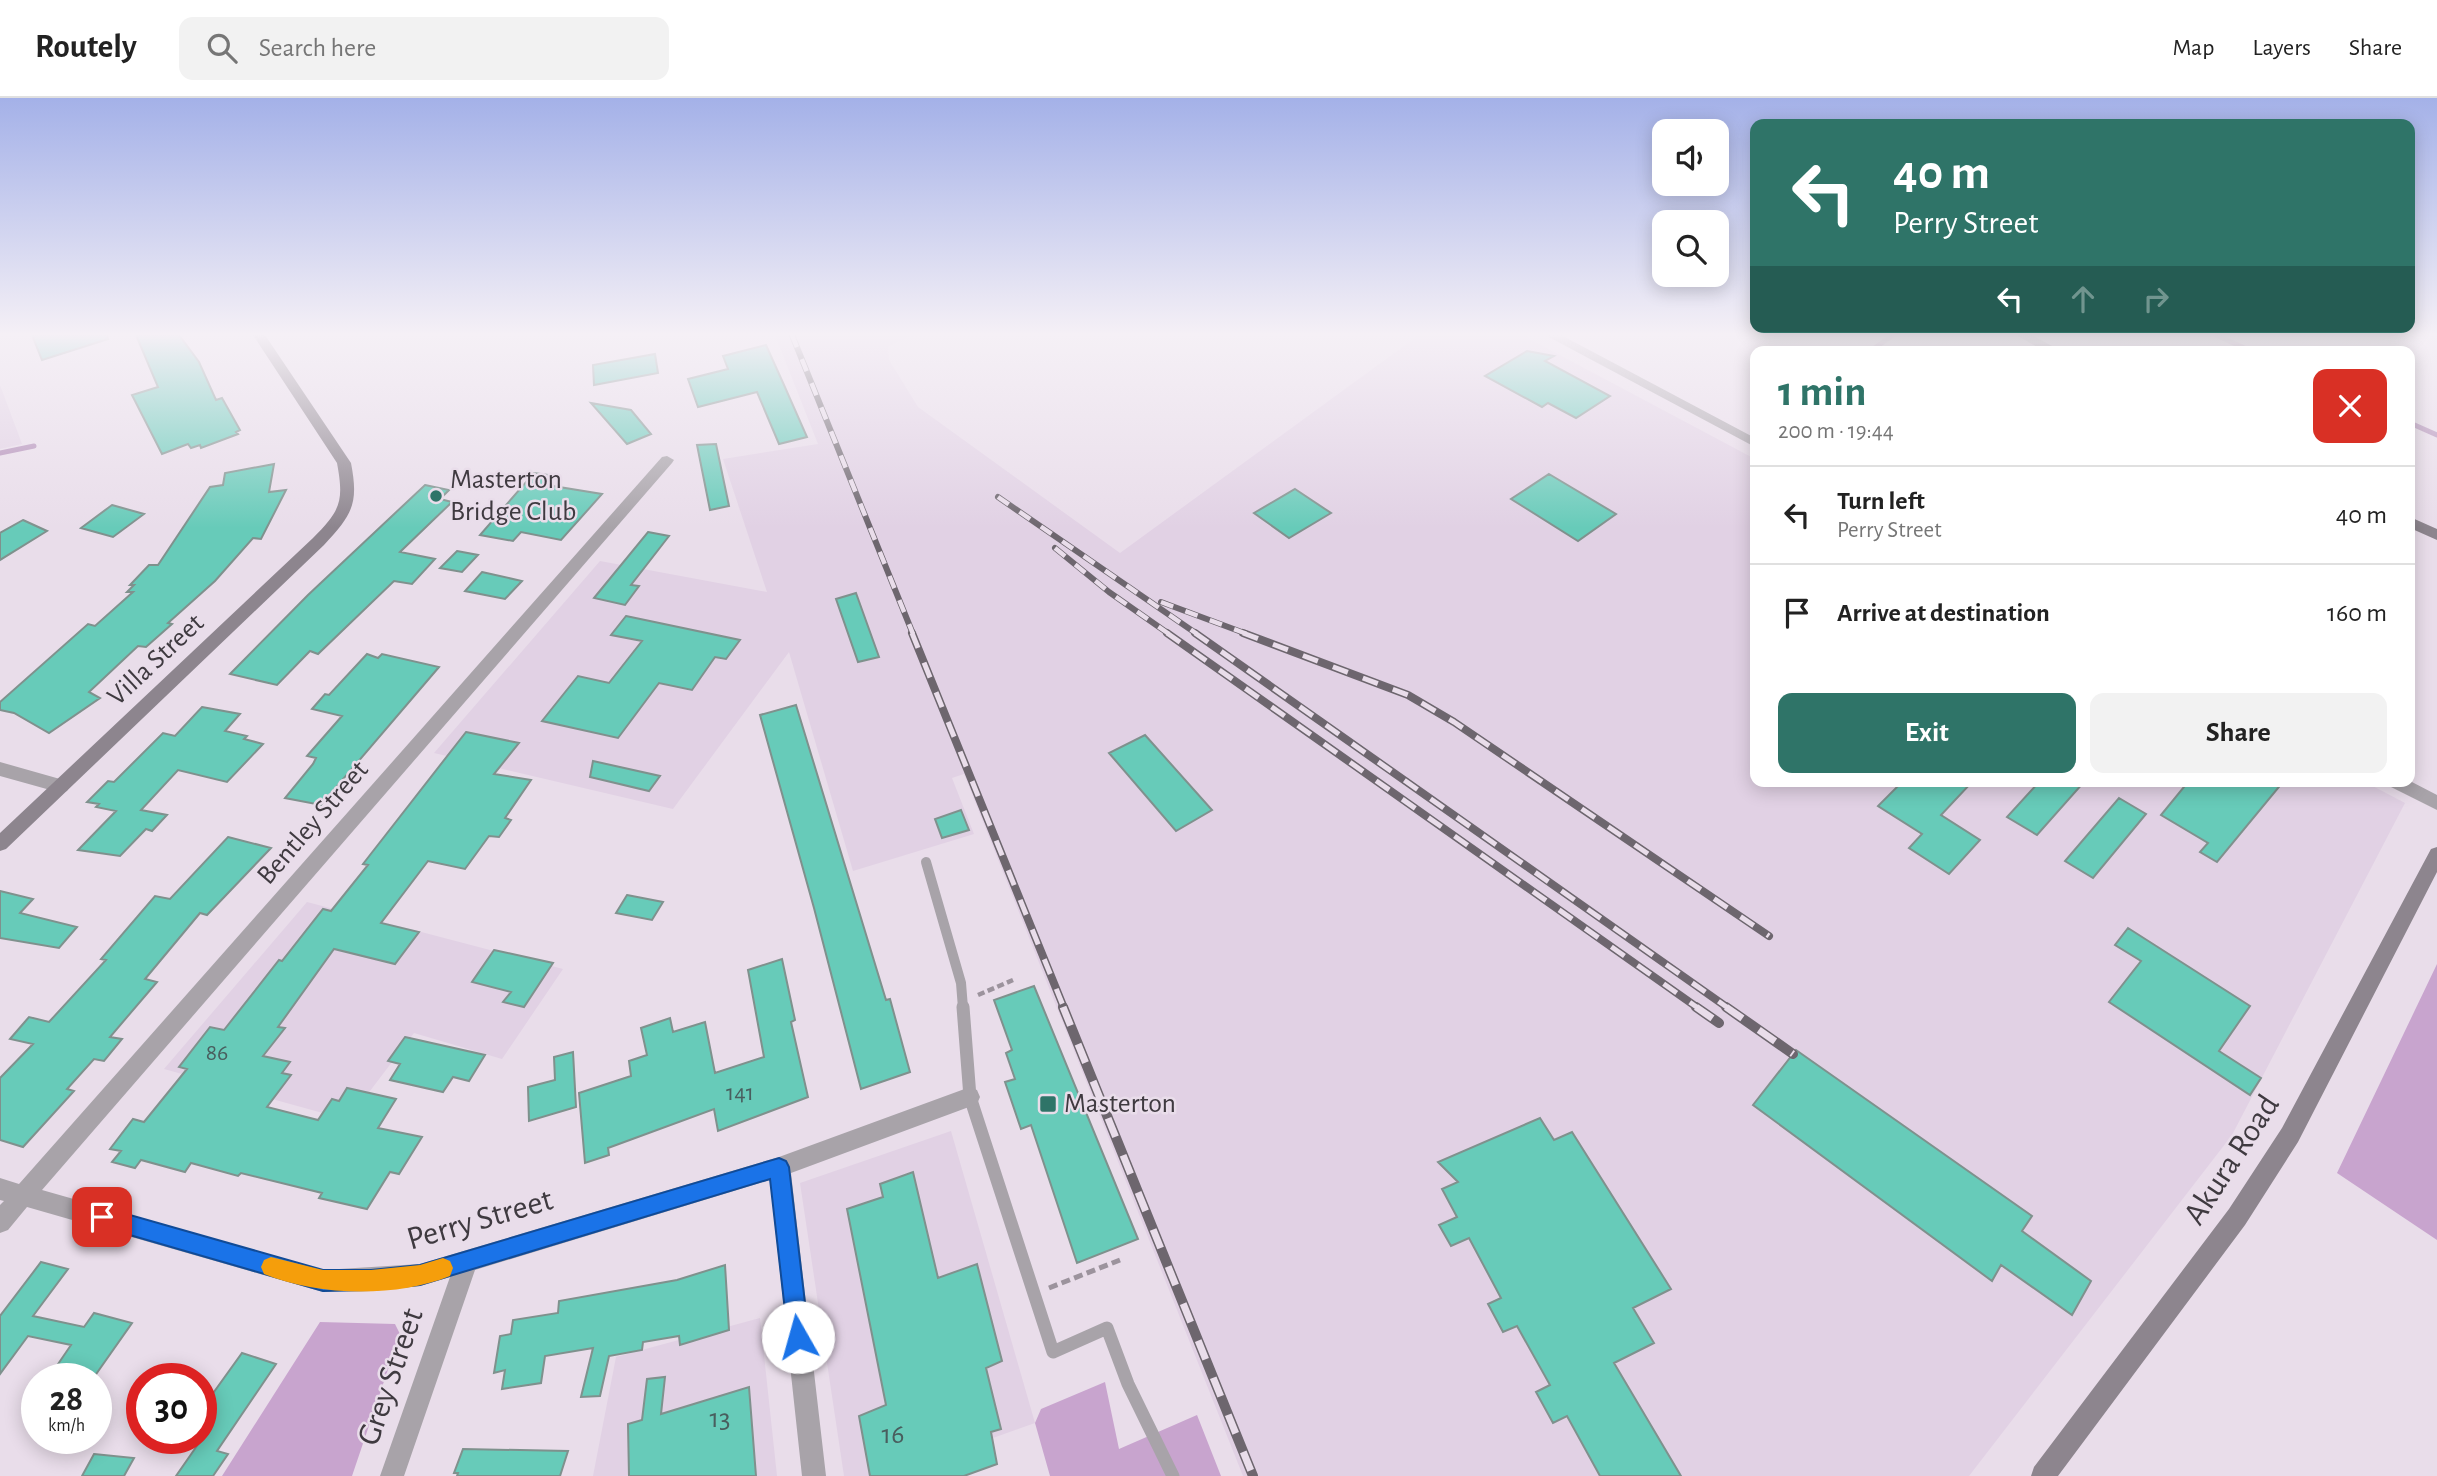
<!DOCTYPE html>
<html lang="en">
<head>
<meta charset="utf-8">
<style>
  :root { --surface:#fff; --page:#f2f2f2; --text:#222; --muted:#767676; --line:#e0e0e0; --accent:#2f7468 }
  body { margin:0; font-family:"Alegreya Sans",sans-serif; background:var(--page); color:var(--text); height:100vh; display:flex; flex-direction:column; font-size:26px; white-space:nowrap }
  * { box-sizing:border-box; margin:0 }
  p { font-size:23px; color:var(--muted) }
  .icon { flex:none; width:38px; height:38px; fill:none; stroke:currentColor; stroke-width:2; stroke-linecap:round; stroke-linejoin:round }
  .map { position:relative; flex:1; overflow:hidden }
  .details { position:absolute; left:1750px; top:248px; width:665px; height:441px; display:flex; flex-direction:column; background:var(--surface); border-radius:14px; box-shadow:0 4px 18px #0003 }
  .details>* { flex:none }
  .guide { position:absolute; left:1750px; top:21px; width:665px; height:214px; border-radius:14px; box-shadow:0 4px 18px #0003; background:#2f7468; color:#fff; overflow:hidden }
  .controls { position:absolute; left:1652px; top:21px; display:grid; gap:14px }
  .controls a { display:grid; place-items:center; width:77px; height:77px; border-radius:14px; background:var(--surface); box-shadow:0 4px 18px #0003; font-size:35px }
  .speed { position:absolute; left:21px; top:1265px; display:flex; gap:14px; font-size:35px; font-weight:700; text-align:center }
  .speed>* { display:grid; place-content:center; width:91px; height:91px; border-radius:50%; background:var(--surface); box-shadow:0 4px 18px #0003; line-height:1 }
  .speed small { font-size:18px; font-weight:400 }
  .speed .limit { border:10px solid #d22; background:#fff; color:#111 }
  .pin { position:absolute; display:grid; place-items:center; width:60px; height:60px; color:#fff; margin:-30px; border-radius:14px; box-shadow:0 4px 10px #0006 }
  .me { position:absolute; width:77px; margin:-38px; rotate:353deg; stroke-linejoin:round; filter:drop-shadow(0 0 5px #0008) }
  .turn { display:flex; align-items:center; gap:24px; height:147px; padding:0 28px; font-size:32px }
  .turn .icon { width:91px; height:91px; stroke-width:2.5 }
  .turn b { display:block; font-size:49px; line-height:60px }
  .lanes { display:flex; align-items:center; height:66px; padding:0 28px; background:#0003; justify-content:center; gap:35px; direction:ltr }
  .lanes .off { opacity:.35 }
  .round { display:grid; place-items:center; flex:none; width:74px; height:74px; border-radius:14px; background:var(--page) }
  .summary { display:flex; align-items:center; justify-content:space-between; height:119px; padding:0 28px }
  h1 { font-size:42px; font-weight:700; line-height:52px; color:var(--accent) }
  .button { display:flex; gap:14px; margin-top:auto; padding:14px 28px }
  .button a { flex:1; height:80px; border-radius:14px; background:var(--accent); color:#fff; font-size:28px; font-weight:700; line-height:80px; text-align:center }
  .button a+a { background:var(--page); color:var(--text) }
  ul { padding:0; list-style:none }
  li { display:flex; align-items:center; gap:21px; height:98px; padding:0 28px; border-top:2px solid var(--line) }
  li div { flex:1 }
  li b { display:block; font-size:26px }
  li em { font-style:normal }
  header { display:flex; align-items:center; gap:42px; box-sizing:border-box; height:98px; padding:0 35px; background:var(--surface); border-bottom:2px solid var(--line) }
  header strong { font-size:33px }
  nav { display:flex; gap:38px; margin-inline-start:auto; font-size:24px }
  .search { width:490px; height:63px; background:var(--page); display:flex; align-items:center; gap:18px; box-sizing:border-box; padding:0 24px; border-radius:14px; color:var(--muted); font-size:26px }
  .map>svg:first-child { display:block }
  .built { fill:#e1d1e4 }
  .green { fill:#c8a4ce }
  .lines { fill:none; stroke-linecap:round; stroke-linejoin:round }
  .stream { stroke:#af8ab5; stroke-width:5 }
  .building { fill:#67cbb9; stroke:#7f918d; stroke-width:2 }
  .path-far1 { stroke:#9c939d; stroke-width:4.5; stroke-dasharray:7 3.5; stroke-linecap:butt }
  .path { stroke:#9c939d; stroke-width:5; stroke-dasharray:9 4.5; stroke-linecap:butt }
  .lane-far1 { stroke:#a8a3a9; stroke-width:10 }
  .lane { stroke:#a8a3a9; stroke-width:13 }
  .street { fill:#a8a3a9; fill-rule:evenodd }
  .secondary { fill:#8d858e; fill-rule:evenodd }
  .rail-far2-casing { stroke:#6d666e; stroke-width:6 }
  .rail-far1-casing { stroke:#6d666e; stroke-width:8 }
  .rail-casing { stroke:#6d666e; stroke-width:10 }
  .rail-far2 { stroke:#e9ddea; stroke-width:4.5; stroke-dasharray:13; stroke-linecap:butt }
  .rail-far1 { stroke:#e9ddea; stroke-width:5; stroke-dasharray:16; stroke-linecap:butt }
  .rail { stroke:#e9ddea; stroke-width:7; stroke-dasharray:20; stroke-linecap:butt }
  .route { fill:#1a73e8; stroke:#114b97; stroke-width:2 }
  .slow { fill:#f59e0b }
  .poi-dot { fill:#2f7468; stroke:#e9ddea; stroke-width:2.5 }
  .labels { text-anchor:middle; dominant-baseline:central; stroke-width:5; stroke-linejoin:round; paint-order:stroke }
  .number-label { font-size:24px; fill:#495e5e }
  .poi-label { font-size:28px; fill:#3f3a40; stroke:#e9ddea; text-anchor:start }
  .street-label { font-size:28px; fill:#3f3a40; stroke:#e9ddea }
  .near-number-label { font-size:28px; fill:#495e5e }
  .near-street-label { font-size:33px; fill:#3f3a40; stroke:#e9ddea }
</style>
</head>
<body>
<header>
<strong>Routely</strong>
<div class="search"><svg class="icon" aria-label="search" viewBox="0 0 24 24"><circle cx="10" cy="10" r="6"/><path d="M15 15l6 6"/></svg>Search here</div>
<nav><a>Map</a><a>Layers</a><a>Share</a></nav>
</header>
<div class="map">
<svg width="2437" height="1378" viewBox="0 0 2437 1378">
  <rect width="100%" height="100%" fill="#e9ddea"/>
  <path class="built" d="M 775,237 L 911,237 L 888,249 L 889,262 L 918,309 L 1120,455 L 1419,237 L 1522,237 L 1755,361 L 1755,684 L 2365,684 L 2405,705 L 2232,1037 L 1969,1378 L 1243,1378 L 964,676 L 952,680 L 974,736 L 853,773 L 789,554 L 673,711 L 434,655 L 600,463 L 767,494 L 723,361 L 818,346 Z
    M 0,287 L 22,346 L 0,351 Z
    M 307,804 L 563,871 L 502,961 L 414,935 L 348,1022 L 164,971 Z
    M 951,1033 L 1035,1325 L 887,1378 L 844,1378 L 800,1085 Z
    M 760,1220 L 777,1378 L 593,1378 L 616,1259 Z"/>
  <path class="green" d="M 2437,866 L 2437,1142 L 2337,1075 Z
    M 320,1224 L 395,1226 L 400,1236 L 352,1378 L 222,1378 Z
    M 1105,1284 L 1119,1351 L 1197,1317 L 1221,1378 L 1050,1378 L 1035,1325 L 1041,1311 Z"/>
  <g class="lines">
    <path class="stream" d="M 2216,237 L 2253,254
      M 1869,254 L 1893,237
      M 2410,325 L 2437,337
      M 0,355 L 34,348"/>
  </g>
  <path class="building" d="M 32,237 L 107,237 L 108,241 L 42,262 Z
    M 136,237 L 179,237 L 199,264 L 216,302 L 222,300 L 240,332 L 236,334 L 238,336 L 201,350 L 200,347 L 191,350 L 188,346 L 162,356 L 132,297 L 158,289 Z
    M 766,247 L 784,287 L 807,339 L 779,346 L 757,294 L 698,309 L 688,281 L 728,271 L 723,258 Z
    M 1527,253 L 1554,258 L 1545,263 L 1610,298 L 1576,320 L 1548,305 L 1542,309 L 1485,278 Z
    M 655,256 L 658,275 L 594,287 L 593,267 Z
    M 591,305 L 631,312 L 651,336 L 627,346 Z
    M 716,346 L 729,408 L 710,412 L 697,347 Z
    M 274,366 L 269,394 L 286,392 L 261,441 L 253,440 L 215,483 L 168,525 L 172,526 L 146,549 L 138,548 L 89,594 L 100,600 L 49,635 L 14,615 L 0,612 L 0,604 L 88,526 L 95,528 L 133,494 L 127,494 L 134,487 L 130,487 L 149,467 L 158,467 L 210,389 L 223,387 L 225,375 Z
    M 534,375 L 555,378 L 547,387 L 602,396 L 561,442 L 521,434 L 513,443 L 480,437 Z
    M 1549,376 L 1616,416 L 1578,443 L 1511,401 Z
    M 425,387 L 449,392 L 440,401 L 452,404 L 400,454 L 435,461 L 412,486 L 394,483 L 318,556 L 310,553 L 277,587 L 230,576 L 308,497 Z
    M 1295,391 L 1331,415 L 1289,440 L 1254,415 Z
    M 112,407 L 144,416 L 113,439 L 81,430 Z
    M 23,422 L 47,433 L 0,462 L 0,435 Z
    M 648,434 L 669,438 L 631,487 L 639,488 L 625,507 L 594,500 Z
    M 457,453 L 478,457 L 462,474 L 440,470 Z
    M 482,474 L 522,483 L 505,501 L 465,493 Z
    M 856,495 L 879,559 L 858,564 L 836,501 Z
    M 626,518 L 740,542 L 726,561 L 715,559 L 692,592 L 659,585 L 618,640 L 542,623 L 578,578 L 609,585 L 642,543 L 611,537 Z
    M 367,556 L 378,560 L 382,556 L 439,569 L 321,707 L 285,700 L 313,666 L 316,660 L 307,658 L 342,618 L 312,611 L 325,596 L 329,597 Z
    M 796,607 L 886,902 L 890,901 L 910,974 L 861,991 L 814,810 L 760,617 Z
    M 202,609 L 240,616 L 225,633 L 247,638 L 244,641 L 263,646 L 227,684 L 178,672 L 141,712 L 167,717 L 152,733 L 146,731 L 120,758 L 78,752 L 116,713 L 96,709 L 99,706 L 87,704 L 108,683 L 114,684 L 163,635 L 175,638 Z
    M 466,634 L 519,645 L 494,676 L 531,682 L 505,720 L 511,722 L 499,739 L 489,738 L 465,771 L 428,763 L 381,825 L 419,834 L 395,866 L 334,851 L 278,929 L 285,930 L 263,958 L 290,964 L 282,975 L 291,977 L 267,1009 L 318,1022 L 332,1001 L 339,1003 L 347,990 L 396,1001 L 378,1030 L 422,1039 L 399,1076 L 390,1074 L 367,1111 L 319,1100 L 322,1095 L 241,1075 L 238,1078 L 191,1065 L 185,1074 L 141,1062 L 135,1070 L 112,1064 L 121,1053 L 110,1051 L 133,1021 L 144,1024 L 187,971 L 179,969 L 210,929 L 224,932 L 279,862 L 282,863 L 323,811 L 331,813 L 368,767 L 363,766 Z
    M 1145,637 L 1212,712 L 1176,733 L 1109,655 Z
    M 593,663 L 660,678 L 649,693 L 590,679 Z
    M 1902,684 L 1972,684 L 1941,717 L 1980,742 L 1949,776 L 1909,750 L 1922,736 L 1878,708 Z
    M 2039,684 L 2084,684 L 2037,737 L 2007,719 Z
    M 2188,684 L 2283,684 L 2217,764 L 2200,754 L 2208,745 L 2161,717 Z
    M 2119,700 L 2146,716 L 2093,780 L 2065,763 Z
    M 961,712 L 969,732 L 942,740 L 935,721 Z
    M 228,739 L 271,750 L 207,817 L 200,815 L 145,881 L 157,884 L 110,939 L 122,941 L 104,963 L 94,961 L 67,991 L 74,993 L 23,1049 L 0,1042 L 0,980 L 33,946 L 10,941 L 29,919 L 49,924 L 106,862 L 101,861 L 155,798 L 170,801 Z
    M 0,793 L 33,801 L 20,815 L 77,829 L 59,850 L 0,840 Z
    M 627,797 L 663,804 L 652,822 L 616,815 Z
    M 2128,830 L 2250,908 L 2219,953 L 2261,980 L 2250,997 L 2109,904 L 2141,863 L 2115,847 Z
    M 494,852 L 553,865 L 524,909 L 503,904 L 511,894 L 472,884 Z
    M 782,861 L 795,922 L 791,924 L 808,999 L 718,1033 L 714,1011 L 608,1050 L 609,1057 L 585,1065 L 579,995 L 631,978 L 629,963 L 647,957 L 641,930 L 670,920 L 673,934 L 705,924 L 715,975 L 764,959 L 748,872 Z
    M 1034,888 L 1138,1141 L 1077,1165 L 1031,1027 L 1021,1031 L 1005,984 L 1015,981 L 1006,955 L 1012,952 L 994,902 Z
    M 405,939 L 485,957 L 469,983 L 453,979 L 443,994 L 390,982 L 400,966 L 388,963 Z
    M 1796,952 L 2032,1118 L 2022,1133 L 2091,1183 L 2072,1217 L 2001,1167 L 1992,1183 L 1753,1007 Z
    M 573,954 L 576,1009 L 529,1023 L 528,989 L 555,982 L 554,959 Z
    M 1540,1020 L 1554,1042 L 1572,1034 L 1671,1191 L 1633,1210 L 1654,1245 L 1614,1265 L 1681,1378 L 1600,1378 L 1567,1318 L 1553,1325 L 1536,1294 L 1550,1287 L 1517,1228 L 1503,1234 L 1488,1206 L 1501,1200 L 1469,1140 L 1451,1148 L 1439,1127 L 1457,1119 L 1442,1091 L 1458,1084 L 1438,1064 Z
    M 913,1074 L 938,1180 L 977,1166 L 1002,1263 L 986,1270 L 1001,1331 L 991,1334 L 997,1366 L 964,1378 L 870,1378 L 859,1318 L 886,1307 L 847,1111 L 883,1099 L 880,1086 Z
    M 41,1164 L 68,1171 L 33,1218 L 84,1229 L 94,1215 L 132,1225 L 94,1279 L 88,1277 L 85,1281 L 63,1281 L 69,1272 L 56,1269 L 71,1247 L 28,1238 L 0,1276 L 0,1218 Z
    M 725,1167 L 729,1232 L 680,1247 L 679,1238 L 643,1244 L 642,1252 L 609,1258 L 600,1298 L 581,1299 L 593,1250 L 545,1258 L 541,1285 L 502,1291 L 505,1272 L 494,1275 L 500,1238 L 511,1236 L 513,1222 L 558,1215 L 559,1203 L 677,1182 Z
    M 242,1255 L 276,1266 L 217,1353 L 228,1356 L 213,1378 L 176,1378 L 201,1342 L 201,1312 Z
    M 665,1279 L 661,1316 L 749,1289 L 756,1378 L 629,1378 L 628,1326 L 642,1322 L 647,1281 Z
    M 463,1351 L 568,1353 L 560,1378 L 457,1378 L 458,1375 L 454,1375 Z
    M 94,1356 L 134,1360 L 124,1378 L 82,1378 Z"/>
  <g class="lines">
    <path class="path-far1" d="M 978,897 L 1013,882"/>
    <path class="path" d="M 1049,1190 L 1120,1162"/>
    <path class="lane-far1" d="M 926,764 L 961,885 L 963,910"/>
    <path class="lane" d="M 963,909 L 970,999 L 1053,1254 L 1107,1230 L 1128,1286 L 1173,1378"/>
    <path class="street" d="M 1545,237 L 1561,237 L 1755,340 L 1755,349 Z
      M 667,358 L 674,362 L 672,365 L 42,1092 L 323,1172 L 420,1166 L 779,1059 L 970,989 L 977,992 L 980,999 L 977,1006 L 791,1075 L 826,1378 L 802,1378 L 770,1082 L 475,1172 L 404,1378 L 380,1378 L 450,1179 L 420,1188 L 323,1194 L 27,1109 L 8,1132 L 0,1135 L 0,1107 L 4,1103 L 0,1102 L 0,1080 L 19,1086 L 662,359 Z
      M 0,664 L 67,683 L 70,688 L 67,693 L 61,695 L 0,678 Z
      M 2410,683 L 2437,697 L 2437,712 L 2391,689 L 2388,684 Z"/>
    <path class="secondary" d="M 253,237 L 265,237 L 351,365 C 359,406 352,417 324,447 L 6,751 L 0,753 L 0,735 L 313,440 C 341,412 344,403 337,365 Z
      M 2016,237 L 2032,237 L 2063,254 L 2046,254 Z
      M 2410,419 L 2437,431 L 2437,442 L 2410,430 Z
      M 2437,749 L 2437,774 L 2298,1044 L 2245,1127 L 2058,1378 L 2031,1378 L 2034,1369 L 2229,1111 L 2282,1030 L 2431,751 Z"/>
    <g class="rail-far2-casing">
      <path id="rail-far2" d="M 792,237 L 913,536
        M 998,399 L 1197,536
        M 1055,450 L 1109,494 L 1169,536
        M 1161,504 L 1247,536"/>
    </g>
    <g class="rail-far1-casing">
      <path id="rail-far1" d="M 912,535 L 1064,910
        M 1167,535 L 1698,910
        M 1195,535 L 1728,910
        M 1243,535 L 1408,597 L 1454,624 L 1769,838"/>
    </g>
    <g class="rail-casing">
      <path id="rail" d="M 1063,909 L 1253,1378
        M 1696,909 L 1719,925
        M 1726,909 L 1793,956"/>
    </g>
    <use href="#rail-far2" class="rail-far2"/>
    <use href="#rail-far1" class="rail-far1"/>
    <use href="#rail" class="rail"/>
  </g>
  <linearGradient id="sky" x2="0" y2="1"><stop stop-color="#a4b1e8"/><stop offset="0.55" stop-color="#f5f0f6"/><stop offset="1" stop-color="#f5f0f6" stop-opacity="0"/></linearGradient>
  <rect width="2437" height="430" fill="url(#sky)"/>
  <path class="route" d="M 779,1060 L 786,1063 L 789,1069 L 809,1239 L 806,1247 L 798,1250 L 791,1247 L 788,1239 L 770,1081 L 420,1187 L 371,1192 L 323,1193 L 102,1129 L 95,1126 L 92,1119 L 95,1112 L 102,1109 L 323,1172 L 371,1172 L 420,1167 Z"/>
  <path class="slow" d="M 271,1159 L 323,1172 L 371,1172 L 420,1167 L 443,1160 L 450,1163 L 453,1170 L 450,1178 C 396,1200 317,1198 264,1176 L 261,1169 L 264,1162 Z"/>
  <g class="poi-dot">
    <circle cx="436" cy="398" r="7"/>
    <rect x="1039" y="997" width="18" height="18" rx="3.5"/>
  </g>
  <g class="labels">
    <g class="number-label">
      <text x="217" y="955">86</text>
      <text x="740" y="995">141</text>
    </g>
    <g class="poi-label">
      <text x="450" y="382">Masterton<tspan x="450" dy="32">Bridge Club</tspan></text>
      <text x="1064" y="1006">Masterton</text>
    </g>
    <g class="street-label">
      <text transform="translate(156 562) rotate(-43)">Villa Street</text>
      <text transform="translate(313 725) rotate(-49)">Bentley Street</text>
    </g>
    <g class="near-number-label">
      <text x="720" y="1321">13</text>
      <text x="893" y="1337">16</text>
    </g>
    <g class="near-street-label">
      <text transform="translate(2232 1062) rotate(-57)">Akura Road</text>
      <text transform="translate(480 1122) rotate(-16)">Perry Street</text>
      <text transform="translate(391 1279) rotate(-71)">Grey Street</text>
    </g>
  </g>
</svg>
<div class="controls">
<a><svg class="icon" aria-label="sound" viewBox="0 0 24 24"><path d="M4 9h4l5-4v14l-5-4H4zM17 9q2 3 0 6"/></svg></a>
<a><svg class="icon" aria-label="search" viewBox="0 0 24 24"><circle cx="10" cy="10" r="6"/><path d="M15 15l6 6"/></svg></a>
</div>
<div class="speed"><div>28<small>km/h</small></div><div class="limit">30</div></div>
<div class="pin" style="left:102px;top:1119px;background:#d93025"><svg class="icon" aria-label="arrive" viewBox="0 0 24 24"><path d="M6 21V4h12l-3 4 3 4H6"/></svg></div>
<svg class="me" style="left:798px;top:1239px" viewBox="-20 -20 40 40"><circle r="19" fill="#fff"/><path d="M0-13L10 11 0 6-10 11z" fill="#1a73e8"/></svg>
<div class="guide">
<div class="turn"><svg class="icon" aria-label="left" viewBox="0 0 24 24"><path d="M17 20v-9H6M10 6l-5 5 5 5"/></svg><div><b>40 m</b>Perry Street</div></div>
<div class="lanes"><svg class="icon" aria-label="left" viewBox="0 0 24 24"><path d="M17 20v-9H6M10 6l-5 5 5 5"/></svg><svg class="icon off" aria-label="ahead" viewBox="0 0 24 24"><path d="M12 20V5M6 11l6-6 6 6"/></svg><svg class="icon off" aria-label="right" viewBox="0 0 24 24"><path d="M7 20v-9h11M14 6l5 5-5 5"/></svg></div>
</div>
<section class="details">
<div class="summary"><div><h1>1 min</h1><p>200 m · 19:44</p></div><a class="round" style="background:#d93025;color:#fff"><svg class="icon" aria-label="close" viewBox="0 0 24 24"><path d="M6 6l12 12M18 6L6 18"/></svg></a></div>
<ul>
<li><svg class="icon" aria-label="left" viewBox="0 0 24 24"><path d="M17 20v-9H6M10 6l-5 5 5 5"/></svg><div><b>Turn left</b><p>Perry Street</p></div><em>40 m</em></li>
<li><svg class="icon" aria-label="arrive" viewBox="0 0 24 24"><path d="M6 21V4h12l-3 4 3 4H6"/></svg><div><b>Arrive at destination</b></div><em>160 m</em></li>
</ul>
<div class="button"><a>Exit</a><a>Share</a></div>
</section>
</div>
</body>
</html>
